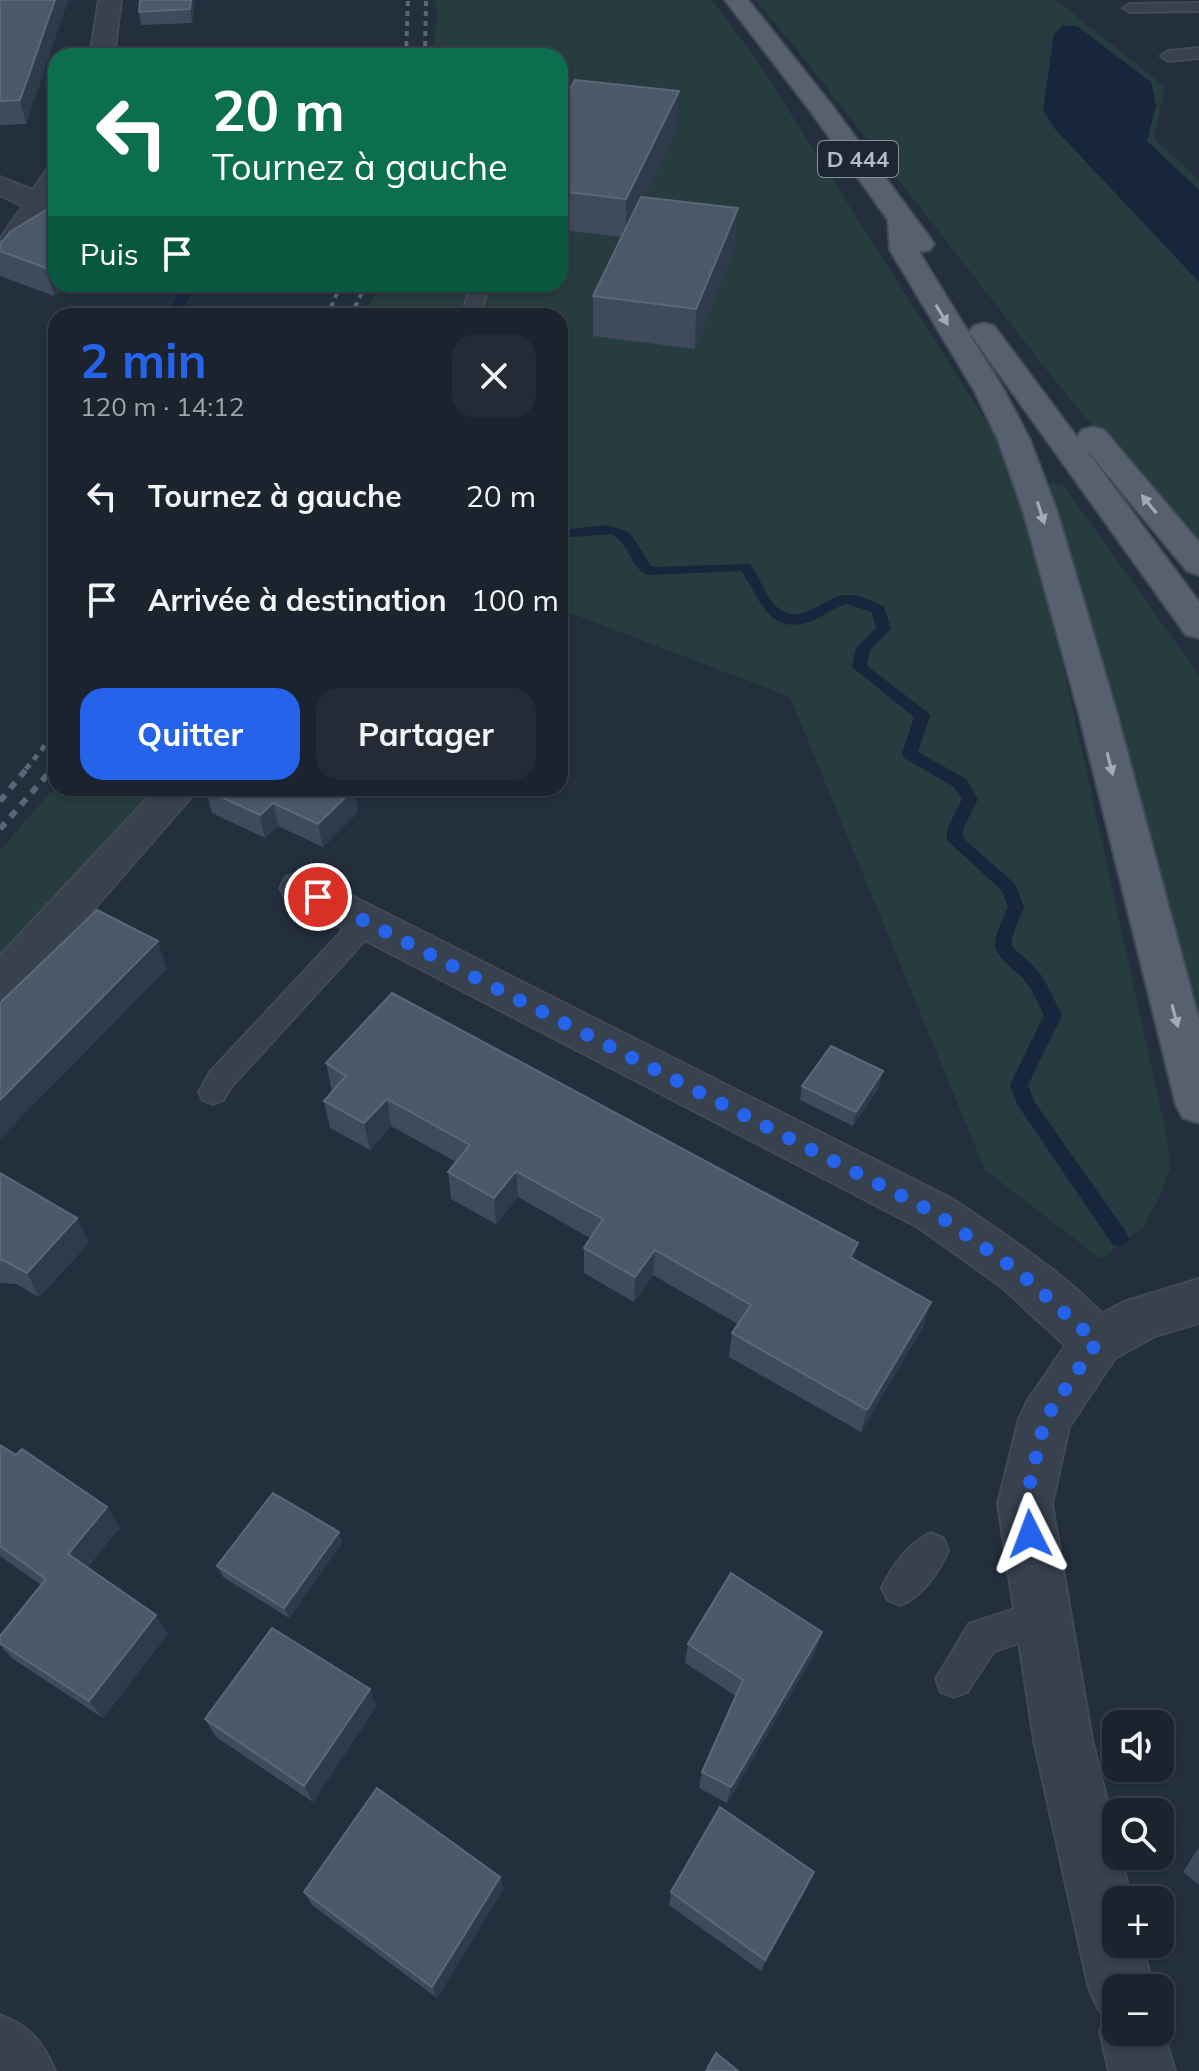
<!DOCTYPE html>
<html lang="fr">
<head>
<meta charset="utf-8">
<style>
  :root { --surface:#1b232e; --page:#242b36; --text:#f1f3f6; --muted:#a0a4aa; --line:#39404a; --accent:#2563eb }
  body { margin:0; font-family:Mulish,sans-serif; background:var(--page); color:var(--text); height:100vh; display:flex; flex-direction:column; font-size:30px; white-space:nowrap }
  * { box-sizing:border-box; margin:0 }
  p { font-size:26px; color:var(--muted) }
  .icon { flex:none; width:44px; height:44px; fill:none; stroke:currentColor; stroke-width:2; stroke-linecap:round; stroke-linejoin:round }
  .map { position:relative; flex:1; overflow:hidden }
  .details { position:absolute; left:48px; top:308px; width:520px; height:488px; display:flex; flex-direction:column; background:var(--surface); border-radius:24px; box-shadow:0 2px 6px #0004,0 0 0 2px var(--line) }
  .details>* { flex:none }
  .hud { position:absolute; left:48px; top:48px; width:520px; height:244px; border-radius:24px; box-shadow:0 2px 6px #0004,0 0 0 2px var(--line); background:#0b6e4f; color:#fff; overflow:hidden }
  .tools { position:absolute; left:1102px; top:1710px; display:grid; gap:16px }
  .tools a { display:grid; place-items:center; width:72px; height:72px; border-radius:16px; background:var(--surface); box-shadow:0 2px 6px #0004,0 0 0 2px var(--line); font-size:40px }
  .pin { position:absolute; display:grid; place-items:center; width:68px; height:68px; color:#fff; margin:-34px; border:4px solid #fff; border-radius:50%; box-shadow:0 2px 8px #0007 }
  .me { position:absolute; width:88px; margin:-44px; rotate:357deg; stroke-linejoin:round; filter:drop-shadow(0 0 6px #0008) }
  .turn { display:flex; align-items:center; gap:28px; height:168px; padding:0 32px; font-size:36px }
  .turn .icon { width:104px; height:104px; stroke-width:2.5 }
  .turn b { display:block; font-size:56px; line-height:68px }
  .then { display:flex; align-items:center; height:76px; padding:0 32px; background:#0003; gap:16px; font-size:30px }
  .round { display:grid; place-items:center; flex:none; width:84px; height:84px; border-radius:24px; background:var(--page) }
  .headline { display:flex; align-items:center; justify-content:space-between; height:136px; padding:0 32px }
  h1 { font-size:48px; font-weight:700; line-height:60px; color:var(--accent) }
  .action { display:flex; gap:16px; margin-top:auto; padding:16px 32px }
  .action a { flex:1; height:92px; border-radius:24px; background:var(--accent); color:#fff; font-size:32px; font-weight:700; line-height:92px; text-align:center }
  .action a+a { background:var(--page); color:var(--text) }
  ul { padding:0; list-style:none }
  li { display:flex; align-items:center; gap:24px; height:104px; padding:0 32px }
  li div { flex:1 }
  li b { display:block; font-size:30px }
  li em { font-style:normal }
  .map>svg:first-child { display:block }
  .green { fill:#263c3f }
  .water { fill:#17263c }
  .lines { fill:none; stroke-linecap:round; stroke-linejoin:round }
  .stream { fill:#17263c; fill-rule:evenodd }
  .service-casing { stroke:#414a57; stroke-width:4 }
  .minor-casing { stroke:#414a57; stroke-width:4 }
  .tertiary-casing { stroke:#414a57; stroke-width:4 }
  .primary-casing { stroke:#414a57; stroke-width:4 }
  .service { fill:#38414e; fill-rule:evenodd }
  .minor { fill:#38414e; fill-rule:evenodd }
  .tertiary { fill:#38414e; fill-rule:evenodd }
  .primary { fill:#56606e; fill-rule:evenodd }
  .rail-far2 { stroke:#5a6575; stroke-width:4; stroke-dasharray:5 5; stroke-linecap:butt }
  .rail-far1 { stroke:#5a6575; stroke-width:5; stroke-dasharray:6 6; stroke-linecap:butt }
  .rail { stroke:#5a6575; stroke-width:6; stroke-dasharray:8 8; stroke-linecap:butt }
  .wall { fill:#3f4b5c }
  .shaded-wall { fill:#2f3b4b }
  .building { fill:#4b5868; stroke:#5c6777; stroke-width:2 }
  .oneway { fill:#a1aab7 }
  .route { stroke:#2563eb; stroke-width:14; stroke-dasharray:0 25.2 }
  .labels { text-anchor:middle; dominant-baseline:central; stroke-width:8; stroke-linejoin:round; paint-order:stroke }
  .shield { fill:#1d2633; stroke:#878f9c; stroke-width:2 }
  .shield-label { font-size:22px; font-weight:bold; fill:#b4bcc9 }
</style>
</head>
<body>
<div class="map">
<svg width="1199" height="2071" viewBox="0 0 1199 2071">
  <rect width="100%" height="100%" fill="#242f3e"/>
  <path class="green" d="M 435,0 L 712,0 L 758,62 L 993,432 L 1014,483 L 1061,656 L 1167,1138 L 1170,1168 L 1162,1192 L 1143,1227 L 1101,1259 L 985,1170 L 790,697 L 560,609 L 560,316 L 468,316 L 477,284 L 560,284 L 560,56 L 433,56 L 437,15 Z
    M 755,0 L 1056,0 L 1165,87 L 1154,138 L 1199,181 L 1199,552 L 1057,383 L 795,47 Z
    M 379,284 L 474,284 L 463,316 L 364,316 Z
    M 1052,482 L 1064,486 L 1199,675 L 1199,1022 L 1046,487 Z
    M 56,786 L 56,788 L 155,788 L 0,966 L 0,850 Z"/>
  <path class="water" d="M 1062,26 L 1077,26 L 1151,82 L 1156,105 L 1147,141 L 1199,190 L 1199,282 L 1054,128 L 1043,110 L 1054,34 Z"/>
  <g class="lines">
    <path class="stream" d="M 0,38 L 24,47 L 56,68 L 56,75 L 18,51 L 0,44 Z
      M 184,284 L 196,284 L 178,316 L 166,316 Z
      M 608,525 L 630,533 L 652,567 L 750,564 C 760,577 765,596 777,607 C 802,629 823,595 848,595 C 861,595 873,601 884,607 L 891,629 L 870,650 L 867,666 L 927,712 L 930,716 L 918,752 L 966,779 L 978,799 L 963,829 L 963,838 L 1015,884 L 1024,907 C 1001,962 1013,938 1041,975 C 1049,987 1055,1002 1062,1015 L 1028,1085 L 1034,1101 L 1126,1232 L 1129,1238 L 1126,1244 L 1119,1246 L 1112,1244 L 1017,1104 L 1010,1085 L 1044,1015 C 1038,1004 1033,990 1025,981 C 992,946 986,956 1008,907 L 1002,891 L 947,840 L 947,829 L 962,799 L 954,787 L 904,758 L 902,754 L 914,717 L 852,667 L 856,648 L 876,628 L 872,612 L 847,604 C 834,607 824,616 812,621 C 769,637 760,598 741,571 L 648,575 C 630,568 630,544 612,534 L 560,538 L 560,530 Z"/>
    <g class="service-casing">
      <path id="service" d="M 1199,3 L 1199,11 L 1130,12 L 1123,8 L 1130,4 Z
        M 1199,48 L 1199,58 L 1169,61 L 1161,56 L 1169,51 Z
        M 471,284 L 489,284 L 480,316 L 462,316 Z
        M 367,911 L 376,914 L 380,921 L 376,928 L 231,1087 L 223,1100 L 213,1104 L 203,1100 L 199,1092 L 211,1071 L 358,914 Z
        M 931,1533 L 943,1538 L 948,1550 C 940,1571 921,1597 900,1605 L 888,1600 L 882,1588 C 891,1567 910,1542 931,1533 Z
        M 1043,1600 L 1056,1605 L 1061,1618 L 1056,1631 L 994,1651 L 967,1692 L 954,1697 L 941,1692 L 936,1679 L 969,1624 Z"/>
    </g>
    <g class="minor-casing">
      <path id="minor" d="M 99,0 L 121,0 L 114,56 L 90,56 Z
        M 56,168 L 56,196 L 10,266 L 0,268 L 0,239 L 23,206 L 0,195 L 0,177 L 33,190 L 47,170 Z
        M 157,788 L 199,788 L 46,964 L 15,994 L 0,998 L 0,956 Z
        M 300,873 L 314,877 L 952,1199 C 996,1229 1101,1296 1122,1342 L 1115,1358 L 1097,1365 L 1079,1358 L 1002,1287 L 918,1227 L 286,899 L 280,888 L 286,877 Z
        M 0,2015 C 29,2026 43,2042 55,2071 L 0,2071 Z"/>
    </g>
    <g class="tertiary-casing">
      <path id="tertiary" d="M 1199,1279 L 1199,1323 L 1155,1336 L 1115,1358 L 1069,1427 L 1052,1504 L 1092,1740 L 1116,1837 L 1116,1856 L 1121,1856 L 1131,1900 L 1116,1900 L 1116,1944 L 1142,1944 L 1153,1988 L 1116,1988 L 1116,2032 L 1160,2032 L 1160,2022 L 1175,2071 L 1109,2071 L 1100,2032 L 1107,2014 L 1099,2010 L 1089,1988 L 1034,1740 L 998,1504 L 1019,1419 L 1027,1402 L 1079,1326 L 1124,1302 Z"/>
    </g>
    <g class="primary-casing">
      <path id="primary" d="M 725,0 L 748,0 L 830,103 L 930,238 L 934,244 L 930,250 L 919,252 L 1004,390 L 1030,440 L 1057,511 L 1116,710 L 1199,1020 L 1199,1123 L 1183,1118 L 1176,1105 L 1078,710 L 1023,511 L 998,440 L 974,390 L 890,250 L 888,220 L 812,113 Z
        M 984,323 L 994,326 L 1082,444 L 1077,437 L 1082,430 L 1093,427 L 1104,430 L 1199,542 L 1199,575 L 1187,571 L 1082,444 L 1199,602 L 1199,638 L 1186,635 L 969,332 L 974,326 Z"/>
    </g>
    <use href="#service" class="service"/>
    <use href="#minor" class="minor"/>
    <use href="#tertiary" class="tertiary"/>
    <use href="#primary" class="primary"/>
    <path class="rail-far2" d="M 406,56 L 408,0
      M 425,56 L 426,0
      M 327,316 L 341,284
      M 351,316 L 366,284"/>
    <path class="rail-far1" d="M 26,769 L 56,732
      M 53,769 L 56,765"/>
    <path class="rail" d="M 0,801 L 28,767
      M 0,829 L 54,767"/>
  </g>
  <path class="wall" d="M 0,0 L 68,0 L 26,124 L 0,125 Z
    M 140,0 L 195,0 L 192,23 L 141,25 L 139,12 Z
    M 560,106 L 677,128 L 645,197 L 735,247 L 695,349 L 593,336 L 593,296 L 621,237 L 560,230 Z
    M 56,204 L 56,284 L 73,284 L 54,296 L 0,276 L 0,242 Z
    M 206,790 L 358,812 L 323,847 L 278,826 L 265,838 L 212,813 Z
    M 326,1063 L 855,1260 L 923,1327 L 861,1432 L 729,1357 L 732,1333 L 738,1324 L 653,1275 L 634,1302 L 584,1273 L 584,1248 L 590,1238 L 518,1197 L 496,1224 L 451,1199 L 448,1172 L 456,1162 L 391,1126 L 370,1150 L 330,1128 L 324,1101 L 332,1091 Z
    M 802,1086 L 880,1086 L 853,1126 L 800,1100 Z
    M 0,1173 L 77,1218 L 89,1243 L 39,1297 L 16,1284 L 0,1283 Z
    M 0,1445 L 107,1507 L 120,1528 L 87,1567 L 168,1634 L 103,1718 L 13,1659 L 0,1645 L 0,1636 L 41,1585 L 0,1556 Z
    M 339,1532 L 342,1543 L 289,1618 L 223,1577 L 217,1566 Z
    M 688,1644 L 816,1651 L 727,1803 L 699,1788 L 702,1772 L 736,1696 L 685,1663 Z
    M 376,1707 L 313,1802 L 216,1737 L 205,1719 Z
    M 1199,1847 L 1199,1885 L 1183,1872 Z
    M 814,1872 L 761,1971 L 669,1905 L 671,1892 Z
    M 500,1877 L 503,1890 L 437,1998 L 312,1905 L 304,1892 Z"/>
  <path class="shaded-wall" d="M 55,0 L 68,0 L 26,124 L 20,100 Z
    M 191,0 L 195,0 L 192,23 L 190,9 Z
    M 679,91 L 677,128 L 626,238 L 626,199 Z
    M 738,208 L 735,247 L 695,349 L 696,309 Z
    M 56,262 L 56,284 L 73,284 L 54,296 L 46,268 Z
    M 354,789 L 358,812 L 323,847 L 318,824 Z
    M 273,803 L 278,826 L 265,838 L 260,815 Z
    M 158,941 L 167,969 L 0,1139 L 0,1100 Z
    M 883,1071 L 880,1086 L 853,1126 L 856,1112 Z
    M 387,1099 L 391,1126 L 370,1150 L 364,1123 Z
    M 516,1171 L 518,1197 L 496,1224 L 494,1198 Z
    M 77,1218 L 89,1243 L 39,1297 L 27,1273 Z
    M 858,1243 L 852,1269 L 850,1257 Z
    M 655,1250 L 653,1275 L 634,1302 L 635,1277 Z
    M 931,1302 L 923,1327 L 861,1432 L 867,1410 Z
    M 107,1507 L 120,1528 L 82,1574 L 68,1554 Z
    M 339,1532 L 342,1543 L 289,1618 L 284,1608 Z
    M 156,1615 L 168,1634 L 103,1718 L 89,1701 Z
    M 822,1632 L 816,1651 L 727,1803 L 731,1787 Z
    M 370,1689 L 376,1707 L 313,1802 L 304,1786 Z
    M 814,1872 L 808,1886 L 761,1971 L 765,1960 Z
    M 500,1877 L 503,1890 L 437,1998 L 432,1987 Z"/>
  <path class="building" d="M 0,0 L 55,0 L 20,100 L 0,101 Z
    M 140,0 L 191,0 L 190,9 L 139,12 Z
    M 575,80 L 679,91 L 626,199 L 560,191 L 560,106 Z
    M 641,197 L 738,208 L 696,309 L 593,296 Z
    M 56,204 L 56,262 L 46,268 L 0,251 L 0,242 L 3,241 L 10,232 Z
    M 207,788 L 351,788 L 354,789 L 318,824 L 273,803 L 260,815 L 206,790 Z
    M 97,910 L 158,941 L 0,1100 L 0,1003 Z
    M 392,993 L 858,1243 L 850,1257 L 931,1302 L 867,1410 L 732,1333 L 751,1305 L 655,1250 L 635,1277 L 584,1248 L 603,1219 L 516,1171 L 494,1198 L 448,1172 L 470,1145 L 387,1099 L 364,1123 L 324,1101 L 346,1076 L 326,1063 Z
    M 831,1046 L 883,1071 L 856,1112 L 802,1086 Z
    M 0,1173 L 77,1218 L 27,1273 L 3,1260 L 0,1260 Z
    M 0,1445 L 16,1455 L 22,1449 L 107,1507 L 68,1554 L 156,1615 L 89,1701 L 0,1643 L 0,1636 L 46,1579 L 0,1546 Z
    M 273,1493 L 339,1532 L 284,1608 L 217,1566 Z
    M 731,1573 L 822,1632 L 731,1787 L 702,1772 L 743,1680 L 688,1644 Z
    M 272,1628 L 370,1689 L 304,1786 L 205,1719 Z
    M 377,1788 L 500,1877 L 432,1987 L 304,1892 Z
    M 720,1807 L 814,1872 L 765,1960 L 671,1892 Z
    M 716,2053 L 738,2071 L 706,2071 Z"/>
  <defs><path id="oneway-solid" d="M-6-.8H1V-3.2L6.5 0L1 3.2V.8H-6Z" transform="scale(2)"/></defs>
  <g class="oneway">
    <use href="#oneway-solid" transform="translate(942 315) rotate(59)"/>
    <use href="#oneway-solid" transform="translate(1149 504) rotate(-129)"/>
    <use href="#oneway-solid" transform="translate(1041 513) rotate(72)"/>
    <use href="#oneway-solid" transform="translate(1110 764) rotate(76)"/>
    <use href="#oneway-solid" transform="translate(1175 1016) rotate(75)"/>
  </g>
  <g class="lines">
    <path class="route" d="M 318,897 L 935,1213 L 1019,1272 L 1097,1342 L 1045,1419 L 1025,1504 L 1030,1534"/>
  </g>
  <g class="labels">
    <rect class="shield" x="818" y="141" width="80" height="36" rx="6"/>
    <g class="shield-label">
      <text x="858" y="159">D 444</text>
    </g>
  </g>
</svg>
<div class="tools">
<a><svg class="icon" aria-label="sound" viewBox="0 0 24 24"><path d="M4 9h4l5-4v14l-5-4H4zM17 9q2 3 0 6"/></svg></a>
<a><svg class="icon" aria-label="search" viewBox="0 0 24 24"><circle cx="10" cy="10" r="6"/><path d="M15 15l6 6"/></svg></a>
<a>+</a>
<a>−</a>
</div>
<div class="pin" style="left:318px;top:897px;background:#d93025"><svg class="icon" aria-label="arrive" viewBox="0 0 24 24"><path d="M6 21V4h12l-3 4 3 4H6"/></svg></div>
<svg class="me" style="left:1030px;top:1534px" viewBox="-20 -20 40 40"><path d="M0-17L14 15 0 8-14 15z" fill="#2563eb" stroke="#fff" stroke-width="4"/></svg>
<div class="hud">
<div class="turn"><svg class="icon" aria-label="left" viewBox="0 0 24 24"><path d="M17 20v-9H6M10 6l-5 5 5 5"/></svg><div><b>20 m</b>Tournez à gauche</div></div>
<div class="then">Puis<svg class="icon" aria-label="arrive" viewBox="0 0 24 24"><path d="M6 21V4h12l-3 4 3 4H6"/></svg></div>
</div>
<section class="details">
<div class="headline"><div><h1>2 min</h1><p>120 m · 14:12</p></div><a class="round"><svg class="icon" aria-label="close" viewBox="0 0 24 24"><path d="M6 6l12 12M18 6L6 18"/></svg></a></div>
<ul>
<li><svg class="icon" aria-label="left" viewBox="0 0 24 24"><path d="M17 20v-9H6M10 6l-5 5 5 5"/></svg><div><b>Tournez à gauche</b></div><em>20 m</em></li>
<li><svg class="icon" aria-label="arrive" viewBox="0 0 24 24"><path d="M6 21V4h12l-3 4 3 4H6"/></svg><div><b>Arrivée à destination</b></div><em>100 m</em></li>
</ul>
<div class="action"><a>Quitter</a><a>Partager</a></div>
</section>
</div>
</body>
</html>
